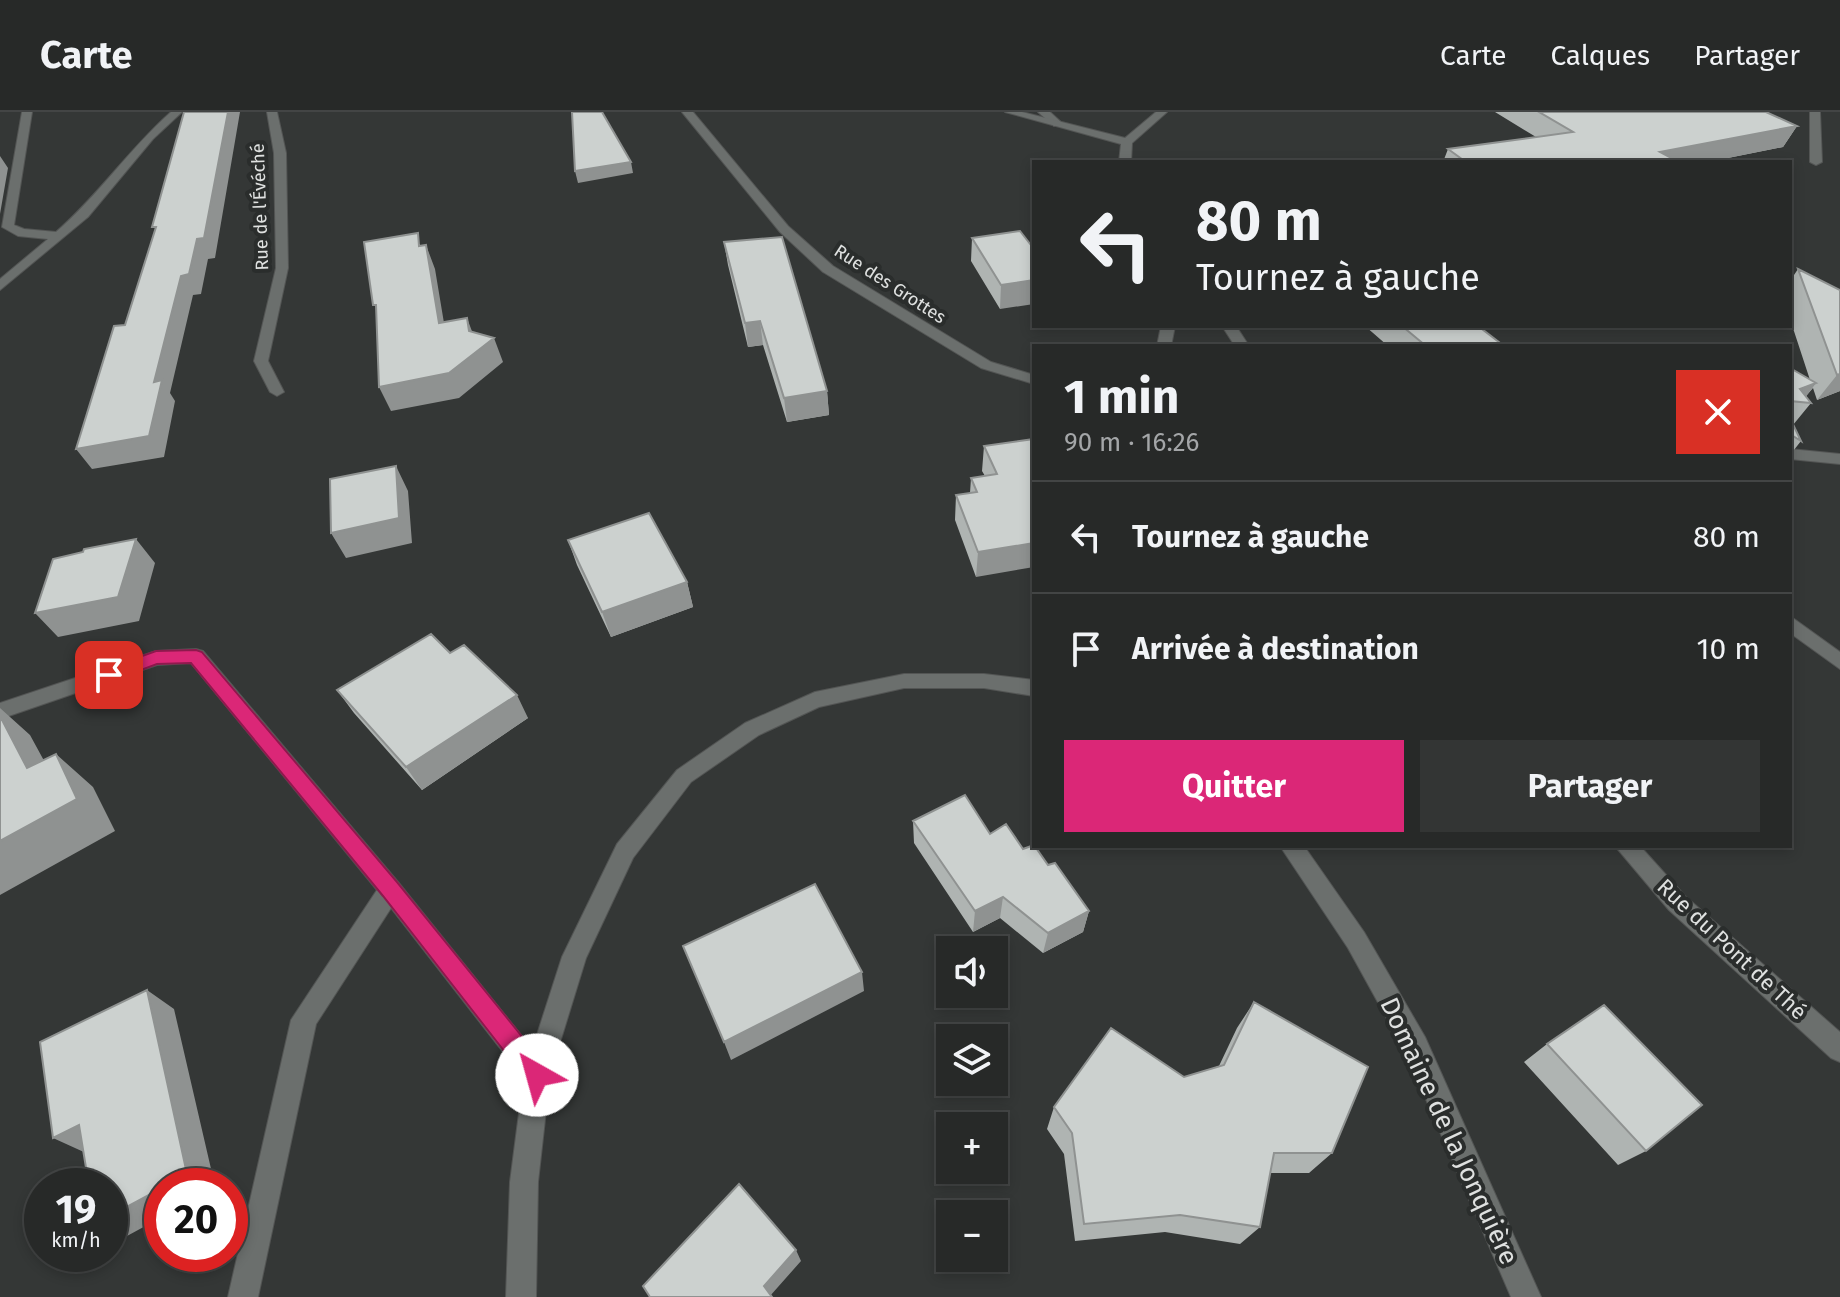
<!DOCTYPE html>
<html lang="fr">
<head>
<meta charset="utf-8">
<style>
  :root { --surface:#272928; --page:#333534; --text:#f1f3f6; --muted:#a4a6a8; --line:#434545; --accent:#db2777 }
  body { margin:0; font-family:"Fira Sans",sans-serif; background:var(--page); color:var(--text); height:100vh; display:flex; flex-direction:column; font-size:30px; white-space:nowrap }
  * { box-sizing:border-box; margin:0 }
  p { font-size:26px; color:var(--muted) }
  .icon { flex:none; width:44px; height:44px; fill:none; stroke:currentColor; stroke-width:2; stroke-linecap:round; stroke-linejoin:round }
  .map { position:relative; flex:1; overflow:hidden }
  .side { position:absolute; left:1032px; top:232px; width:760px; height:504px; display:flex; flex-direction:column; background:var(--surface); border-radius:0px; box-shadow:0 4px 12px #0003,0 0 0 2px var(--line) }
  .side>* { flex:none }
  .top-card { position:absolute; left:1032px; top:48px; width:760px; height:168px; border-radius:0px; box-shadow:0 4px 12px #0003,0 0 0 2px var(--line); background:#272928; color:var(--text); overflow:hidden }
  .tools { position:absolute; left:936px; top:824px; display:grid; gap:16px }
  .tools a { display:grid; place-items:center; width:72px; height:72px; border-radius:0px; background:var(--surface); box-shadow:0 4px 12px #0003,0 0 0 2px var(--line); font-size:40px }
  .speed { position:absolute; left:24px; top:1056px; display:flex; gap:16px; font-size:40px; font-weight:700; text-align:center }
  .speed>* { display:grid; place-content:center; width:104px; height:104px; border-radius:50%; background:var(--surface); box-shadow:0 4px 12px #0003,0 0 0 2px var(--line); line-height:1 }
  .speed small { font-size:20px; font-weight:400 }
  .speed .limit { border:12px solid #d22; background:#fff; color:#111 }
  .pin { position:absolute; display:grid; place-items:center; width:68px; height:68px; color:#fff; margin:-34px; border-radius:16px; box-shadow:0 4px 12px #0006 }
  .me { position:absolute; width:88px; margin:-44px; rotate:322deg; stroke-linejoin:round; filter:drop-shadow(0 0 6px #0008) }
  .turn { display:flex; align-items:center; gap:28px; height:168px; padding:0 32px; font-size:36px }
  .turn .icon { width:104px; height:104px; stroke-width:2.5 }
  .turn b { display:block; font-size:56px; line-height:68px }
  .round { display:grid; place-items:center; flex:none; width:84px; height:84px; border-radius:0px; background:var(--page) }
  .headline { display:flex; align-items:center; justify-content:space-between; height:136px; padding:0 32px }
  h1 { font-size:48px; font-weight:700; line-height:60px }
  .cta { display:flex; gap:16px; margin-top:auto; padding:16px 32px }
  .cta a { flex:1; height:92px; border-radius:0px; background:var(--accent); color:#fff; font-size:32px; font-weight:700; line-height:92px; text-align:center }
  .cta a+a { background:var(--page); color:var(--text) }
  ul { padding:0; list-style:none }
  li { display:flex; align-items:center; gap:24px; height:112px; padding:0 32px; border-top:2px solid var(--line) }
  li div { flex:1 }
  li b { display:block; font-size:30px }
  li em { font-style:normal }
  header { display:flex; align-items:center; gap:48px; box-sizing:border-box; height:112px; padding:0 40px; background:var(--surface); border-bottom:2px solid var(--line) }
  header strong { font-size:38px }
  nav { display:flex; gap:44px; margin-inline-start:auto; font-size:28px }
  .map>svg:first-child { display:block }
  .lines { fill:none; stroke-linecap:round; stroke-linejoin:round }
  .service-casing { stroke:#535554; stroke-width:2 }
  .minor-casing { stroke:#535554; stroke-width:2 }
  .service { fill:#6b6f6d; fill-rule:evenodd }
  .minor { fill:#6b6f6d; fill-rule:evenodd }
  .wall { fill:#afb4b2 }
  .shaded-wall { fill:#8f9291 }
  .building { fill:#ccd1cf; stroke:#8f9291; stroke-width:2 }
  .route { fill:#db2777; stroke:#8e194d; stroke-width:2 }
  .labels { text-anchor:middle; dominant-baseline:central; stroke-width:8; stroke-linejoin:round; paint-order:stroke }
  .far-street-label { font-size:18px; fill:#dfe1e0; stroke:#2a2d2c }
  .street-label { font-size:22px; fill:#dfe1e0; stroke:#2a2d2c }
  .near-street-label { font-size:26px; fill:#dfe1e0; stroke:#2a2d2c }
</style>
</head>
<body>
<header>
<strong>Carte</strong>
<nav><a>Carte</a><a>Calques</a><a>Partager</a></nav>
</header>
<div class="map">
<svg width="1840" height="1185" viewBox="0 0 1840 1185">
  <rect width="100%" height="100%" fill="#343736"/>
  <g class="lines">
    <g class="service-casing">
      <path id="service" d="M 1038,0 L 1050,0 L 1063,12 L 1054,14 Z
        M 1810,0 L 1820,0 L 1822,50 L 1816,53 L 1810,50 Z
        M 1790,504 L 1840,540 L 1840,557 L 1790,521 Z
        M 196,537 L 203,539 L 398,770 L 546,954 L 550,963 L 546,972 L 537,976 L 528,972 L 391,796 L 316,912 L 258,1185 L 228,1185 L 291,908 L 377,778 L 191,551 L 157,553 L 0,607 L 0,591 L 156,539 Z"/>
    </g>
    <g class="minor-casing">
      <path id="minor" d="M 22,0 L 32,0 L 14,113 L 24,117 L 56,120 C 98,84 129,37 171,0 L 182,0 L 153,27 L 88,105 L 0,178 L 0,167 L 48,127 L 18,124 L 2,115 Z
        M 267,0 L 277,0 L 286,41 L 288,156 L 268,249 L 284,280 L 277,284 L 270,280 L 254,249 L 276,156 L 274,41 Z
        M 682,0 L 693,0 L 788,114 L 833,154 L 991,250 L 1034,263 L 1034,272 L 981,256 L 823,160 L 780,120 Z
        M 1005,0 L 1022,0 L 1125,26 L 1156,0 L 1167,0 L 1132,31 L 1131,50 L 1119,50 L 1121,32 Z
        M 1161,214 L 1175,214 L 1171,234 L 1157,234 Z
        M 1222,214 L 1236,214 L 1249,234 L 1235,234 Z
        M 1790,337 L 1840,342 L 1840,352 L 1790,347 Z
        M 904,562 L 984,562 L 1034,568 L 1034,584 L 984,576 L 904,576 L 819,595 L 759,623 L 691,670 L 633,746 L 586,846 L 550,963 L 538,1070 L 536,1185 L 506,1185 L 510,1070 L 524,963 L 562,845 L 617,732 L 677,658 L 745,611 L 815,580 Z
        M 1280,734 L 1304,734 L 1364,820 L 1425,925 L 1541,1185 L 1511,1185 L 1407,943 L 1348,836 Z
        M 1615,734 L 1640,734 L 1685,784 L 1840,920 L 1840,950 L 1831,946 L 1669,798 Z"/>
    </g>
    <use href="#service" class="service"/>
    <use href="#minor" class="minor"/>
  </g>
  <path class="wall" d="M 1495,0 L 1766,0 L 1797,14 L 1783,35 L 1708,50 L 1443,50 L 1448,37 L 1536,25 Z
    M 972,126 L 1034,137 L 1000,197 L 971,149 Z
    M 724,130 L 827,279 L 829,303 L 787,310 L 763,233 L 748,235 L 728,153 Z
    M 1798,157 L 1840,178 L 1840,279 L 1817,288 L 1813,276 L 1806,284 L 1811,291 L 1793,313 L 1801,329 L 1790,343 L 1790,256 L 1810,268 L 1790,207 L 1790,169 Z
    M 1365,214 L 1478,214 L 1504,234 L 1388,234 Z
    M 1034,327 L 976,465 L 955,408 L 956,383 L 970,381 L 971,366 L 985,364 L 982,359 L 984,334 Z
    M 568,428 L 687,470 L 693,495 L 611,525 L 577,453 Z
    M 450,541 L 528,606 L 422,678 L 354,601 L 337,578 Z
    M 913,709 L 990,722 L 1023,737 L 1048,753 L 1089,799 L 1083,820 L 1043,841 L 1000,806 L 973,820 L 914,731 Z
    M 1254,890 L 1332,1041 L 1309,1061 L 1270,1061 L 1260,1115 L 1240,1132 L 1165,1120 L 1075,1129 L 1064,1042 L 1047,1017 L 1054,995 L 1184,965 L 1219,954 L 1237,916 Z
    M 1547,932 L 1646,1039 L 1618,1053 L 1524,950 Z"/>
  <path class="shaded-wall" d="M 228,0 L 240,0 L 215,146 L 208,147 L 201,182 L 193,183 L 170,281 L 175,289 L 164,345 L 92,357 L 76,337 L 154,270 L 181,164 Z
    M 1797,14 L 1783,35 L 1708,50 L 1655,50 L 1660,40 Z
    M 0,44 L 8,56 L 0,102 Z
    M 631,50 L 633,61 L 578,71 L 575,59 Z
    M 426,133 L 435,157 L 448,235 L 439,211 Z
    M 1034,168 L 1034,192 L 1000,197 L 1001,173 Z
    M 467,206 L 476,230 L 494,226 L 503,250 L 459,286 L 391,299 L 379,275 L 469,219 Z
    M 760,209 L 763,233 L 748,235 L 745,211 Z
    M 1840,262 L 1840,279 L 1817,288 L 1837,263 Z
    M 1816,271 L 1802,290 L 1800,277 Z
    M 827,279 L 829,303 L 787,310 L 784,286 Z
    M 396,354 L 408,379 L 412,431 L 346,446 L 331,421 Z
    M 136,427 L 155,451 L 139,509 L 58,525 L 35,501 Z
    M 1034,431 L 1034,455 L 976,465 L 978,440 Z
    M 687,470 L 693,495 L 611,525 L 602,500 Z
    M 517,583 L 528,606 L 422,678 L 406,655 Z
    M 0,596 L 30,623 L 66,689 L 27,656 L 0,604 Z
    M 56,642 L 93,675 L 115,719 L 0,783 L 0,729 Z
    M 1003,785 L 1000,806 L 973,820 L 975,799 Z
    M 1089,799 L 1083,820 L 1043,841 L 1048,821 Z
    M 862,860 L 864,879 L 731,948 L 724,930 Z
    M 147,878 L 174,897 L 215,1074 L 165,1074 Z
    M 79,1013 L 86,1041 L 53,1026 Z
    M 162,1076 L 162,1105 L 127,1124 L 110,1118 L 110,1104 Z
    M 796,1138 L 801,1149 L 770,1184 L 764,1174 Z"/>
  <path class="building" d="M 184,0 L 228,0 L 204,126 L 197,127 L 189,162 L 181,164 L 154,270 L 162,268 L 149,324 L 76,337 L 114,214 L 125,213 L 156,115 L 152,115 Z
    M 572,0 L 602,0 L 631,50 L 575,59 Z
    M 1539,0 L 1766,0 L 1797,14 L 1660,40 L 1679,50 L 1466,50 L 1448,37 L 1573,20 Z
    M 1020,119 L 1034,137 L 1034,168 L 1001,173 L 972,126 Z
    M 418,121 L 419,134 L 426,133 L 439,211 L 467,206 L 469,219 L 494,226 L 449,261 L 379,275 L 376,193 L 373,193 L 364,130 Z
    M 782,125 L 827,279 L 784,286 L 760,209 L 745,211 L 724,130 Z
    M 1798,157 L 1840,178 L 1840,262 L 1837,263 Z
    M 1402,214 L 1478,214 L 1504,234 L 1426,234 Z
    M 1790,256 L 1816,271 L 1800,277 L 1811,291 L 1790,289 Z
    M 1790,306 L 1801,329 L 1790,322 Z
    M 1034,327 L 1034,431 L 978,440 L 956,383 L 977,380 L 971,366 L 997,362 L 984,334 Z
    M 396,354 L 399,406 L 331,421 L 330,367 Z
    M 649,401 L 687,470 L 602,500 L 568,428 Z
    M 136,427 L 118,485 L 35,501 L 53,447 L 83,440 L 84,437 Z
    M 431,522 L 450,541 L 464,533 L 517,583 L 406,655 L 337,578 Z
    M 0,604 L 27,656 L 56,642 L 77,687 L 0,729 Z
    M 965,683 L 990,722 L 1006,712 L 1023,737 L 1034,733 L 1048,753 L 1055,751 L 1089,799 L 1048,821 L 1003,785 L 975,799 L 913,709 Z
    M 815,772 L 862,860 L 724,930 L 683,834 Z
    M 147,878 L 187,1062 L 165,1074 L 162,1074 L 162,1076 L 110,1104 L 110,1074 L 89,1074 L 79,1013 L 53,1026 L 40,930 Z
    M 1254,890 L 1368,955 L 1332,1041 L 1274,1041 L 1260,1115 L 1180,1103 L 1084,1112 L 1072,1021 L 1054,995 L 1111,916 L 1184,965 L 1224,953 Z
    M 1604,893 L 1702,993 L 1646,1039 L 1547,932 Z
    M 739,1072 L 796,1138 L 764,1174 L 772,1185 L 650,1185 L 643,1174 Z"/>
  <path class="route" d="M 196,538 L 202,540 L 397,770 L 546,954 L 549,963 L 546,971 L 537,974 L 529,971 L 383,784 L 191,551 L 157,552 L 109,570 L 100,563 L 103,558 L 156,539 Z"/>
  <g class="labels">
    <g class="far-street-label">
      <text transform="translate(260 95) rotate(-92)">Rue de l'Évéché</text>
      <text transform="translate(890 172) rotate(33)">Rue des Grottes</text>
    </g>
    <g class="street-label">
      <text transform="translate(1732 837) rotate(43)">Rue du Pont de Thé</text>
    </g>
    <g class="near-street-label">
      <text transform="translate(1449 1019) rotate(65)">Domaine de la Jonquière</text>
    </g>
  </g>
</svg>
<div class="tools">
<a><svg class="icon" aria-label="sound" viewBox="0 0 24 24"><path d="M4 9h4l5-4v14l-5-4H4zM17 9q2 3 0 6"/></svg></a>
<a><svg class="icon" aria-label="layers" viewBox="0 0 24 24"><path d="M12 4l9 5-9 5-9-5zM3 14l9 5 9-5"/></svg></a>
<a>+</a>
<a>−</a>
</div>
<div class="speed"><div>19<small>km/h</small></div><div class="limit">20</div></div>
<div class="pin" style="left:109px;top:563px;background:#d93025"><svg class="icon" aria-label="arrive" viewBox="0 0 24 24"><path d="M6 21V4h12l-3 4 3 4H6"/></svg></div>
<svg class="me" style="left:537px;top:963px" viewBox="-20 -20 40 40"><circle r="19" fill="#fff"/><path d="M0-13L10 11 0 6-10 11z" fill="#db2777"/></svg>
<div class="top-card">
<div class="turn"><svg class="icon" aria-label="left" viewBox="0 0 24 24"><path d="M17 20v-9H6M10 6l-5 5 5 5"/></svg><div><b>80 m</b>Tournez à gauche</div></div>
</div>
<section class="side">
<div class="headline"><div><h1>1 min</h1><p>90 m · 16:26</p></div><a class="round" style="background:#d93025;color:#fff"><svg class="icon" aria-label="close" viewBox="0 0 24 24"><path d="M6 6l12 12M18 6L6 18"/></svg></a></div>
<ul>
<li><svg class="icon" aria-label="left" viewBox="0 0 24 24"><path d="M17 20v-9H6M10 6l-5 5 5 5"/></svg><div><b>Tournez à gauche</b></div><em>80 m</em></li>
<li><svg class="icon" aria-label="arrive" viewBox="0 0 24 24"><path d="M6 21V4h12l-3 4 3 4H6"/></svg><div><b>Arrivée à destination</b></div><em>10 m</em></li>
</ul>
<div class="cta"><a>Quitter</a><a>Partager</a></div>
</section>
</div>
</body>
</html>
